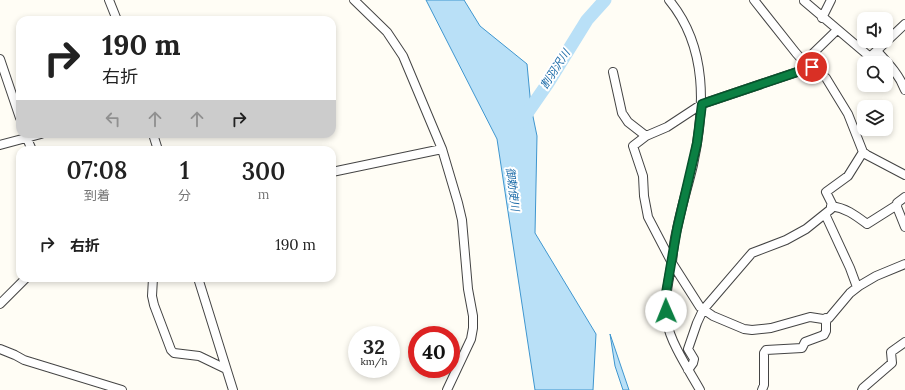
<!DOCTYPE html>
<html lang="ja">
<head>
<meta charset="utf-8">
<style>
  :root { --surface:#fff; --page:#f6f6f6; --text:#222; --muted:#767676 }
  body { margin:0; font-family:Lora,"Noto Sans JP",serif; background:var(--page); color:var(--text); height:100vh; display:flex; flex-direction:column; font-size:15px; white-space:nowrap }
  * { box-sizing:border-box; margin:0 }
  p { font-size:13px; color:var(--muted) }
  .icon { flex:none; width:22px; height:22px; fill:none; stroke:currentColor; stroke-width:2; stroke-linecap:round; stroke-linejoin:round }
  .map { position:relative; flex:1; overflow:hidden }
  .side { position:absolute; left:16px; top:146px; width:320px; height:136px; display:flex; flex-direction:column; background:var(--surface); border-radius:12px; box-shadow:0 2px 6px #0003 }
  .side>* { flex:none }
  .guide { position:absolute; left:16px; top:16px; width:320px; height:122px; border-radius:12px; box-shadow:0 2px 6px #0003; background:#fff; color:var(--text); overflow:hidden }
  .tools { position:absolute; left:857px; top:12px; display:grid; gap:8px }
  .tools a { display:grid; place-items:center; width:36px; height:36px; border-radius:8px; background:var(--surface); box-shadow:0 2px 6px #0003; font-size:20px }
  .speed { position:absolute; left:348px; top:326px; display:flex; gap:8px; font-size:20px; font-weight:700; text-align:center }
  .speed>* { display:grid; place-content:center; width:52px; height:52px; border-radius:50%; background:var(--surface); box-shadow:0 2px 6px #0003; line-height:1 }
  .speed small { font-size:10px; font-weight:400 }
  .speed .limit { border:6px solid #d22; background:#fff; color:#111 }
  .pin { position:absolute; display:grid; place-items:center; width:34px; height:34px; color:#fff; margin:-17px; border:2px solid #fff; border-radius:50%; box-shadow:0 1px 4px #0007 }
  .me { position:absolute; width:44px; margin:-22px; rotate:359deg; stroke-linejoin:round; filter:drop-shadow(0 0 3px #0008) }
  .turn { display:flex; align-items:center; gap:14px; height:84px; padding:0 20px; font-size:18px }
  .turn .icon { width:52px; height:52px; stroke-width:2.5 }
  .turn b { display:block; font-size:28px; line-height:34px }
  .lanes { display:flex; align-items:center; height:38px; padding:0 20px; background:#0003; justify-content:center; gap:20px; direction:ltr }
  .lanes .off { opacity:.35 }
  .eta { display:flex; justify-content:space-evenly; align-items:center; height:68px; text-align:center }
  .eta b { font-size:24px; font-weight:600; line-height:28px }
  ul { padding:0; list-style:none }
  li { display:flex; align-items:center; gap:12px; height:60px; padding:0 20px }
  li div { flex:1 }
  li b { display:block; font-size:15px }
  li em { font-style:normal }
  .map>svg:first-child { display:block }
  .water { fill:#b9e0f7; stroke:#3f96cf }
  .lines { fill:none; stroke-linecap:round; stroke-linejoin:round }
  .river { stroke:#b9e0f7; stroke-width:13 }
  .minor-casing { stroke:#444; stroke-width:10 }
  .minor { stroke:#fff; stroke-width:8 }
  .route-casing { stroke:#07532c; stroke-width:10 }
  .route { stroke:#0b8043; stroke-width:7 }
  .labels { text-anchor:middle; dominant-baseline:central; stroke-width:4; stroke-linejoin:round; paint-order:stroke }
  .water-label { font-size:11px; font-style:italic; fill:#1768a6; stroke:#fff }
</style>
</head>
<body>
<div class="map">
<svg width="905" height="390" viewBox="0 0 905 390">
  <rect width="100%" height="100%" fill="#fffdf5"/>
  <path class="water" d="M 426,0 L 464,0 L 480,26 L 527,64 L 531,107 L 537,136 L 535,233 L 596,334 L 593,390 L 535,390 L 497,139 Z
    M 610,334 L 629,390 L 623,390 L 615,366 Z"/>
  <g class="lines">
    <path class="river" d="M 521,122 L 548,83 L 587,20 L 605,0"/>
    <g class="minor-casing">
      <path id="minor" d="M 109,0 L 117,20
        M 354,0 L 387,32 L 403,56 L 442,149 L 458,203 L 462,220 L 468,289 L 473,316 L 473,328 L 471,339 L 447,390
        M 669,0 C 708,47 705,109 693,165 C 688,186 681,208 677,229 C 674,240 673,251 672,262 C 668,284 664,299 667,322 C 670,342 690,372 700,390
        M 754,0 L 796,53 L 804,62 L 826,78 L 848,114 L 863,152 L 867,155 L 905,175
        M 804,1 L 870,57 L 905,24
        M 822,18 L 831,0
        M 877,51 C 888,63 899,74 905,90
        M 0,59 L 20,118
        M 804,62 L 837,30
        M 812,67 L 702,104 L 667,127 L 646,136 L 633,146 L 643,176 L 644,196 L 648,217 L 672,263 L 700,307 L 713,316 L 744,329 L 752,330 L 771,328 L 810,317 L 823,319 L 829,318 L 850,293 L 859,286 L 876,276 L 905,264
        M 613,72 L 622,113 L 628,122 L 646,136
        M 25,134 L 32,150
        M 153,134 L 158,150
        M 0,145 L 41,134
        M 332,172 L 442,149
        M 905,197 L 897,203 L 897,207 L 905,227
        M 831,206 C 846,208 855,215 867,224 L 897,205
        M 825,214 L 850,268 L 857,287
        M 153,278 L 152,296 L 154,305 L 171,350 L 174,353 L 199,356 L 226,369
        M 198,278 L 233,390
        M 0,304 L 26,278
        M 0,349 L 15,355 L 24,360 L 122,390
        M 688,370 L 693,363 L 694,359 L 688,349 L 697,323 L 703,310 L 752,253 L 786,240 L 806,229 L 831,209 L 832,204 L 826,192 L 848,176 L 863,152
        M 762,390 L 764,385 L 764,353 L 766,350 L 802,348 L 805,342 L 824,335 L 826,331 L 826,318
        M 862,390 L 863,388 L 892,363 L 891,352 L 905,342"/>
    </g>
    <use href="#minor" class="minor"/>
  </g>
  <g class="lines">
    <g class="route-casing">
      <path id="route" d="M 666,311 L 666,293 L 677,229 L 697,143 L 702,104 L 812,67"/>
    </g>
    <use href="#route" class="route"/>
  </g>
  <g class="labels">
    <g class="water-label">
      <text transform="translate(555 69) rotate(-57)">割羽沢川</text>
      <text transform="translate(513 189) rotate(83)">御勅使川</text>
    </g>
  </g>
</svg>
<div class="tools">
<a><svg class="icon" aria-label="sound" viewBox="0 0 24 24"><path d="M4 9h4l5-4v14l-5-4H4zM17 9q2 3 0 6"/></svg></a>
<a><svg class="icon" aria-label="search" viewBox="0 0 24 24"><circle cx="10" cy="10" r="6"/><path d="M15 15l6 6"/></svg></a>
<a><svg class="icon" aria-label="layers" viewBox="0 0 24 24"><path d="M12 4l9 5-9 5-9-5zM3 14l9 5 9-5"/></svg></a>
</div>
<div class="speed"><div>32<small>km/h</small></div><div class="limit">40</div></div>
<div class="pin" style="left:812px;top:67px;background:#d93025"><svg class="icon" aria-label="arrive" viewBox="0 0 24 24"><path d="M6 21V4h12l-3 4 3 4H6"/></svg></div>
<svg class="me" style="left:666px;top:311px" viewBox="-20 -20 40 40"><circle r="19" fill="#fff"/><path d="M0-13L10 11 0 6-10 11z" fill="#0b8043"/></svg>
<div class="guide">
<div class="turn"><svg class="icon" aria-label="right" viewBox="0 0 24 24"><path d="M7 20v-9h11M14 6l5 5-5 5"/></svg><div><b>190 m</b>右折</div></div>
<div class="lanes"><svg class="icon off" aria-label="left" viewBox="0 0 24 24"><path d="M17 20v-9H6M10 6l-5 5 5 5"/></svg><svg class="icon off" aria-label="ahead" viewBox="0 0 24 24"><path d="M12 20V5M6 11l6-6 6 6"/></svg><svg class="icon off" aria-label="ahead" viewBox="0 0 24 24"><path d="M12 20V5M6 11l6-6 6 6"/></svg><svg class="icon" aria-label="right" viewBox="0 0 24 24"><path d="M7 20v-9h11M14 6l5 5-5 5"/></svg></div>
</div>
<section class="side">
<div class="eta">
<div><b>07:08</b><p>到着</p></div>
<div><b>1</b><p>分</p></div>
<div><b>300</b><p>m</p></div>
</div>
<ul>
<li><svg class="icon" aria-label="right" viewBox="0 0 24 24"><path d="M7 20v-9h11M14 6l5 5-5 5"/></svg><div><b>右折</b></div><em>190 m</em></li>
</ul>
</section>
</div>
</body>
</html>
